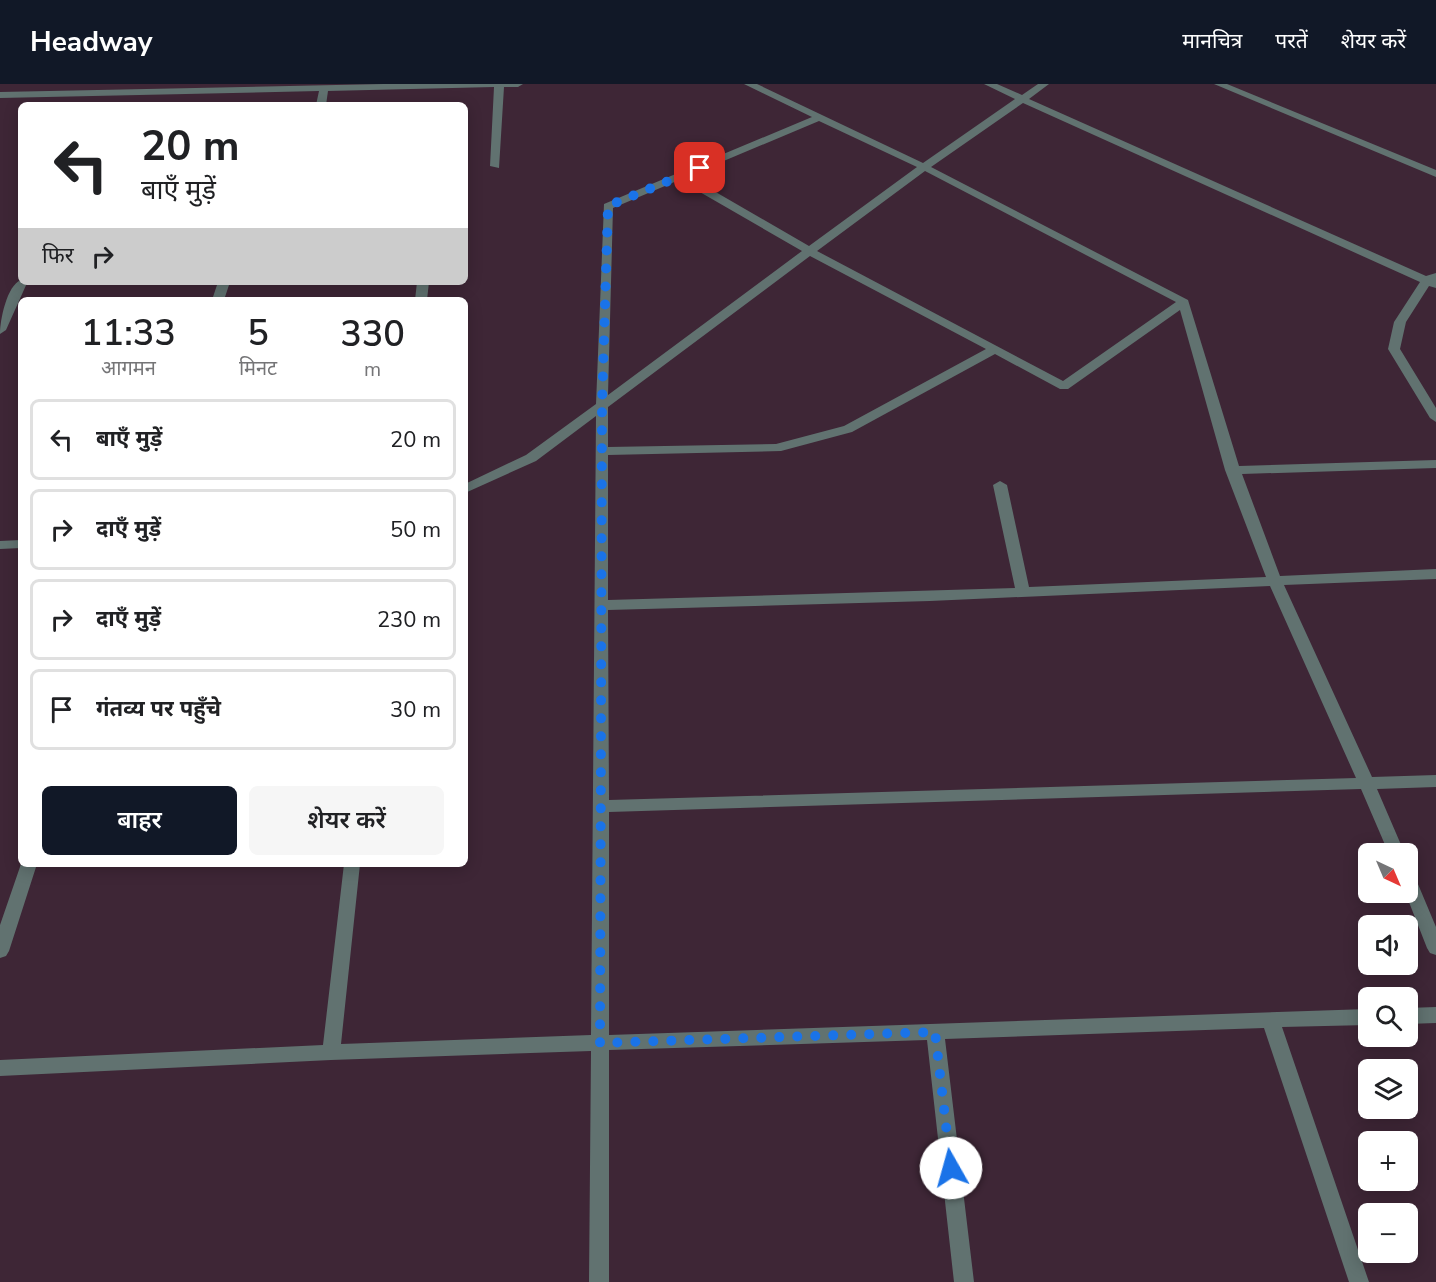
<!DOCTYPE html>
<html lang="hi">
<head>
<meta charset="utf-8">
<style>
  :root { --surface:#fff; --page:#f6f6f6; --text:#202124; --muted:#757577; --line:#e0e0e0; --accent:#111827 }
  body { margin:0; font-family:"Nunito Sans","Noto Sans Devanagari",sans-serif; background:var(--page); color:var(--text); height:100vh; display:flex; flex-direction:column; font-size:22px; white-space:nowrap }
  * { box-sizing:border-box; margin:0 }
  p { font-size:20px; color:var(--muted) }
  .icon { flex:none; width:33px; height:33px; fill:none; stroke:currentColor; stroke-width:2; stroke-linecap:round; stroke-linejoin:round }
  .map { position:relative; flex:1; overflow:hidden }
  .sheet { position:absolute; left:18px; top:213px; width:450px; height:570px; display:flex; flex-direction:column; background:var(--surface); border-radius:9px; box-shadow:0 3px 15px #0003 }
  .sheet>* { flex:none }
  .guide { position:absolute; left:18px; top:18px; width:450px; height:183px; border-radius:9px; box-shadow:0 3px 15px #0003; background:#fff; color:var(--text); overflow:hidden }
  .needle { width:39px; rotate:136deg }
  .controls { position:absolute; left:1358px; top:759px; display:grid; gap:12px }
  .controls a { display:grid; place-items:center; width:60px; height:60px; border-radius:9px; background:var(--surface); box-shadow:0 3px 15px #0003; font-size:30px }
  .pin { position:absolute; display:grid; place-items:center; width:51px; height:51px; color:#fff; margin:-26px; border-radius:12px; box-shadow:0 3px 9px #0006 }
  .me { position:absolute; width:66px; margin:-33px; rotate:353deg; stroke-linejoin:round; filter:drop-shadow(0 0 4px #0008) }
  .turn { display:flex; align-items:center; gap:21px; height:126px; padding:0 24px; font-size:27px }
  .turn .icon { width:78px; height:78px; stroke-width:2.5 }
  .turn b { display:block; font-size:42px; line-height:51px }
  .then { display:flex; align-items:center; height:57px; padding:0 24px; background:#0003; gap:12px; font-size:22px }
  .eta { display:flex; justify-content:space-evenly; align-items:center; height:102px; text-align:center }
  .eta b { font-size:36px; font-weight:600; line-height:42px }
  .action { display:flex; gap:12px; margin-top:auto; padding:12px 24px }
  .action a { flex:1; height:69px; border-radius:9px; background:var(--accent); color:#fff; font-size:24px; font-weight:600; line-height:69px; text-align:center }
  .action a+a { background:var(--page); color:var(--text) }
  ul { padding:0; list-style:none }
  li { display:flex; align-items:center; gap:18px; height:81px; margin:0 12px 9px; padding:0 12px; border:3px solid var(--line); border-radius:9px }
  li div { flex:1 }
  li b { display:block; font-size:22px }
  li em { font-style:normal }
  header { display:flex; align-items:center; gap:36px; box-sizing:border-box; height:84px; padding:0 30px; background:var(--accent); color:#fff }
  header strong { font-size:28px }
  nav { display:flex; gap:33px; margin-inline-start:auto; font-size:21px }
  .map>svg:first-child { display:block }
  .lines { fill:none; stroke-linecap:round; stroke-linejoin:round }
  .minor { fill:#617270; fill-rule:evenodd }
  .route { stroke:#1a73e8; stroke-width:10; stroke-dasharray:0 18 }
</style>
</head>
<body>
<header>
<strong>Headway</strong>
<nav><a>मानचित्र</a><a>परतें</a><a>शेयर करें</a></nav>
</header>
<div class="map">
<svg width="1436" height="1198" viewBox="0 0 1436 1198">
  <rect width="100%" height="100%" fill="#3e2636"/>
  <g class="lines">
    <path class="minor" d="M 383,0 L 523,0 L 518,3 L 504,3 L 499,84 L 490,82 L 494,3 L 328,7 L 326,21 L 316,21 L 319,7 L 0,14 L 0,8 Z
      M 744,0 L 757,0 L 923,79 L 1015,15 L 984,0 L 997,0 L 1022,11 L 1038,0 L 1049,0 L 1029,15 L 1426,192 L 1436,189 L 1436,204 L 1429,202 L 1406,238 L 1400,265 L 1436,324 L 1436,338 L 1430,334 L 1388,265 L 1394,238 L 1420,198 L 1023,19 L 931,83 L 1188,216 L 1239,382 L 1436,376 L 1436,384 L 1242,390 L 1280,492 L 1436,485 L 1436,495 L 1284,501 L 1372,693 L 1436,691 L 1436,703 L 1377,705 L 1405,770 L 1389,770 L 1361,705 L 609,728 L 609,951 L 1368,925 L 1368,941 L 1282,943 L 1369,1198 L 1349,1198 L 1264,944 L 945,955 L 974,1198 L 954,1198 L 927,956 L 609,966 L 609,1198 L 589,1198 L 591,967 L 331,976 L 0,992 L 0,976 L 323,961 L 344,780 L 360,780 L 341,960 L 591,951 L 596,332 L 536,377 L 465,409 L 465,400 L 526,371 L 596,320 L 604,120 L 812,33 ZM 819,37 L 917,83 L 809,162 L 688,92 ZM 925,87 L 1176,218 L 1063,297 L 817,167 ZM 679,96 L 802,167 L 608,311 L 613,124 ZM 810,172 L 986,265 L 844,342 L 776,360 L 608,363 L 608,323 ZM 1180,226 L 1225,386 L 1266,493 L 1029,503 L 1007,401 L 1000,397 L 993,401 L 1015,504 L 608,516 L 608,371 L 781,367 L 852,348 L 995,270 L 1060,305 L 1068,305 ZM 1270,502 L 1356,694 L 609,716 L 608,526 L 930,517 Z
      M 1214,0 L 1227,0 L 1436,86 L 1436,93 Z
      M 21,196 L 21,198 L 27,199 L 6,246 L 0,250 C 0,236 7,201 21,196 Z
      M 218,198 L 230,198 L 224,216 L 212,216 Z
      M 417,198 L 429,198 L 427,216 L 415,216 Z
      M 21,456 L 21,464 L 0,465 L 0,457 Z
      M 21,780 L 37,780 L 9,867 L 6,872 L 0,874 L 0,841 Z
      M 1407,786 L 1413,788 L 1415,793 L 1436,843 L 1436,871 L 1430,869 L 1427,864 L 1405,808 L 1407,808 Z
      M 1436,923 L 1436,939 L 1407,940 L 1407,924 Z"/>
  </g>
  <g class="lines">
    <path class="route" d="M 700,84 L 608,122 L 602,321 L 600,959 L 935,948 L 951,1084"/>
  </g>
</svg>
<div class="controls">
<a><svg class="needle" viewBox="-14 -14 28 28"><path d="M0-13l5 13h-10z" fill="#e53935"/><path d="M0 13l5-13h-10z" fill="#757577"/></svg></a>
<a><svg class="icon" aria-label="sound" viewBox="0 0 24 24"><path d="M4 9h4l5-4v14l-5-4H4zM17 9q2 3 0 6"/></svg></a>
<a><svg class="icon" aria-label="search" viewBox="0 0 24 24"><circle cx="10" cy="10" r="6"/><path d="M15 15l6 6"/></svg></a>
<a><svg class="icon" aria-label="layers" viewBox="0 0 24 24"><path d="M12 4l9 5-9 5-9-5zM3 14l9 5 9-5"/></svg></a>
<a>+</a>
<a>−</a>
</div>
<div class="pin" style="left:700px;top:84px;background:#d93025"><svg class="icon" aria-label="arrive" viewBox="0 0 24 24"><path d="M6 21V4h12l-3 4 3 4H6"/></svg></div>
<svg class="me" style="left:951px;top:1084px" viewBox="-20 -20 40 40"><circle r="19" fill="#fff"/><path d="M0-13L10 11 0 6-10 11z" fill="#1a73e8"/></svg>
<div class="guide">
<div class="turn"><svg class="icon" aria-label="left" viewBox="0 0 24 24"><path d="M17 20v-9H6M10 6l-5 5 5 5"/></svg><div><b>20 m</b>बाएँ मुड़ें</div></div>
<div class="then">फिर<svg class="icon" aria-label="right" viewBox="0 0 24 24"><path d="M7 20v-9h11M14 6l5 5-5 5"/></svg></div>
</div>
<section class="sheet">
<div class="eta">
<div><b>11:33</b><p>आगमन</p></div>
<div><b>5</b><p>मिनट</p></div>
<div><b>330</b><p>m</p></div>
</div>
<ul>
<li><svg class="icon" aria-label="left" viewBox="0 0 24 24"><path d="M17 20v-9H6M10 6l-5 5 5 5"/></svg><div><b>बाएँ मुड़ें</b></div><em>20 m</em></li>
<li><svg class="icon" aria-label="right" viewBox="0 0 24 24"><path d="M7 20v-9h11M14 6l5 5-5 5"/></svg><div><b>दाएँ मुड़ें</b></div><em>50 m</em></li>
<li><svg class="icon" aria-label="right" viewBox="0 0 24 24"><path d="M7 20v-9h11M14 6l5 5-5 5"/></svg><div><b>दाएँ मुड़ें</b></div><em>230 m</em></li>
<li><svg class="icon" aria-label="arrive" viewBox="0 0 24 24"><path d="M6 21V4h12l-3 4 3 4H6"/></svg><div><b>गंतव्य पर पहुँचे</b></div><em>30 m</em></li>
</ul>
<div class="action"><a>बाहर</a><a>शेयर करें</a></div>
</section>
</div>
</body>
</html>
